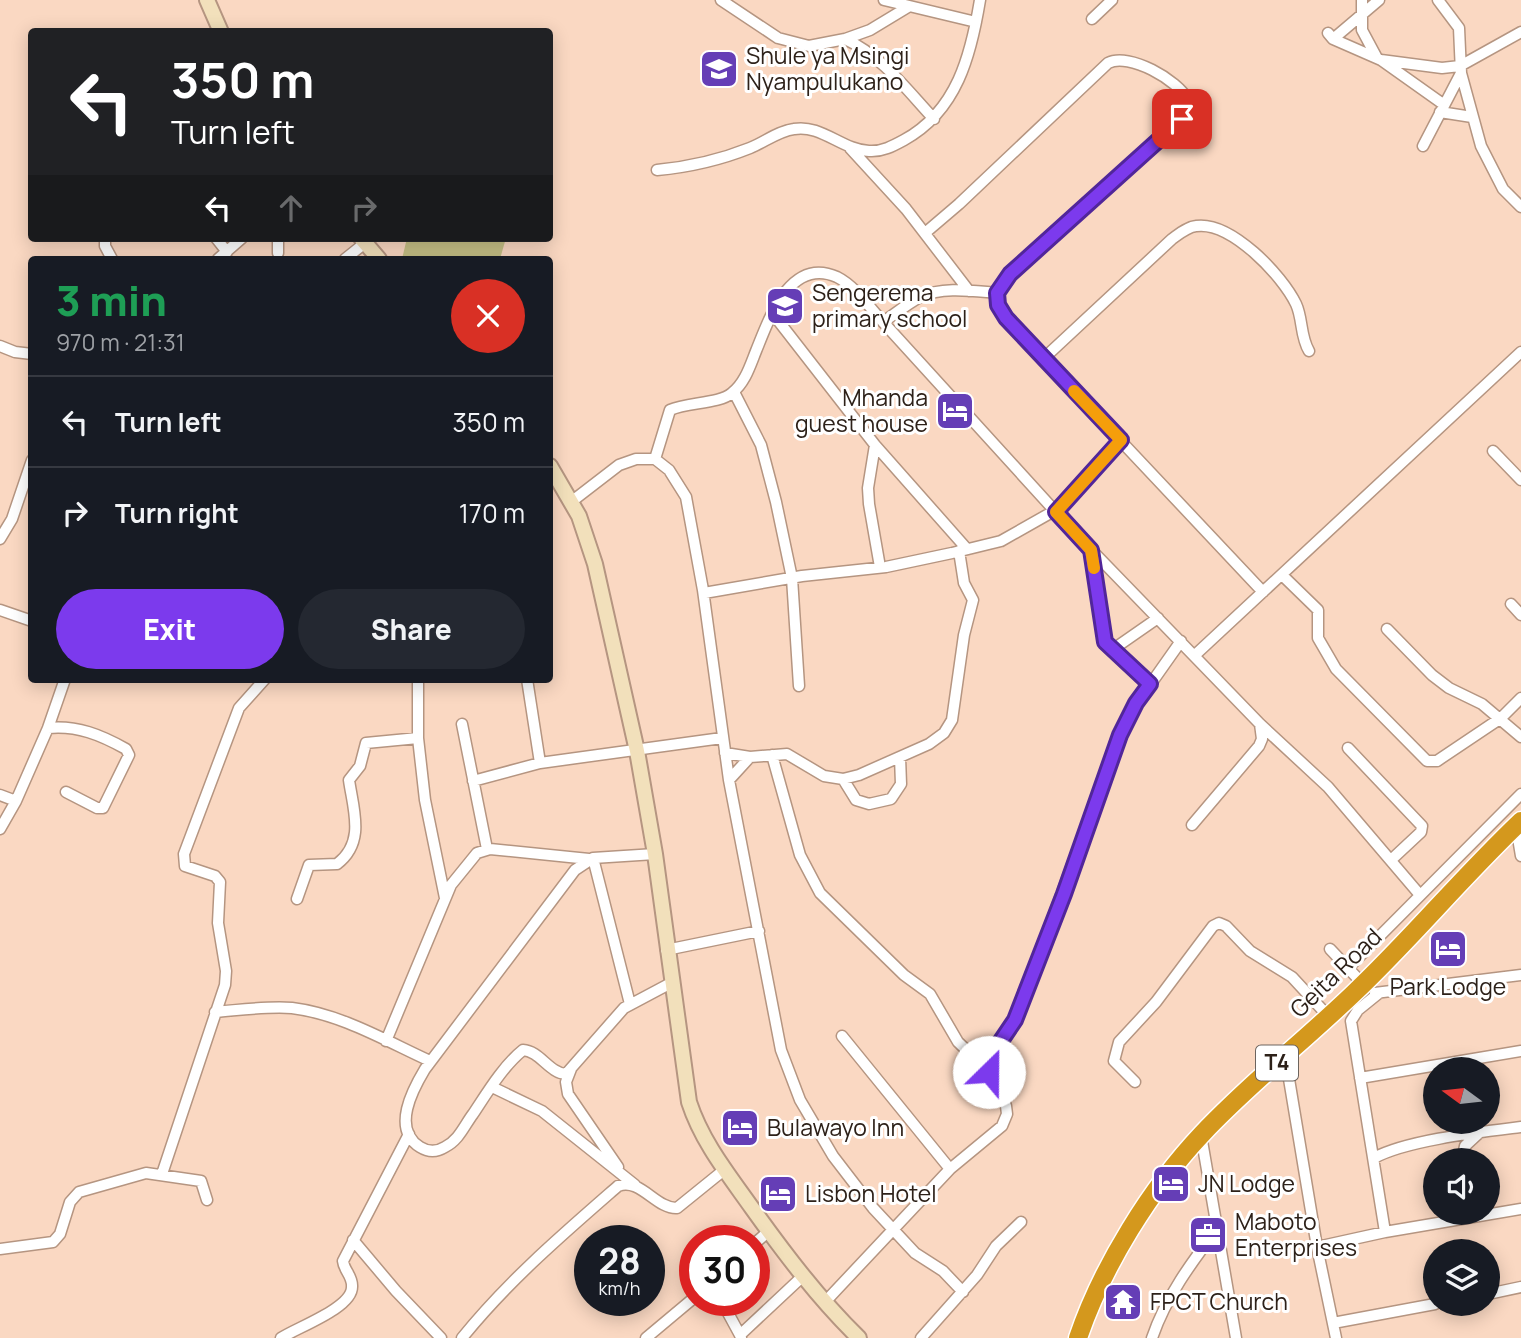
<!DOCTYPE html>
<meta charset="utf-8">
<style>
body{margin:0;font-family:Manrope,sans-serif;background:#242831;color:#f1f3f6;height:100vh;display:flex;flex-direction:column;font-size:26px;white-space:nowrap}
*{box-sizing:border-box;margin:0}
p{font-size:23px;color:#9ea1a6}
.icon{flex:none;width:38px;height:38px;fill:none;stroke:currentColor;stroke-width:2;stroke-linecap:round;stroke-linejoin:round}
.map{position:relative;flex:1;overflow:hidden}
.panel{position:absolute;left:28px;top:256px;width:525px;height:427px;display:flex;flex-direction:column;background:#171b24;border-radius:7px;box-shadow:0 4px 18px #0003}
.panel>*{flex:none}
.guide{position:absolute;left:28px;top:28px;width:525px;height:214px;border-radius:7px;box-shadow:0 4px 18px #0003;background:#202124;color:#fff;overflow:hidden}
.needle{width:46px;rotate:285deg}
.tools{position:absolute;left:1423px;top:1057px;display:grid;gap:14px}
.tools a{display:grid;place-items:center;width:77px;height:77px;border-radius:50%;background:#171b24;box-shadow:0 4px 18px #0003;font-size:35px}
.speed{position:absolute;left:574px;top:1225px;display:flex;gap:14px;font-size:35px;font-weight:700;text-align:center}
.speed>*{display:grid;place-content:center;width:91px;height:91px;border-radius:50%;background:#171b24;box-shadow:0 4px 18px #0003;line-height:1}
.speed small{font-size:18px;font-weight:400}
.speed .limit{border:10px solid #d22;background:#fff;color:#111}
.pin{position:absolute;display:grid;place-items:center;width:60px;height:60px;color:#fff;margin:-30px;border-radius:14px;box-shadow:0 4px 10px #0006}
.me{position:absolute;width:77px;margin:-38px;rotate:23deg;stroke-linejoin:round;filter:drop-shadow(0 0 5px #0008)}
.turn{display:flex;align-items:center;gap:24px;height:147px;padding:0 28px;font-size:32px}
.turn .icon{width:91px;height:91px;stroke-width:2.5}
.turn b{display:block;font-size:49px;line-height:60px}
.lanes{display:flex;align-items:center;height:66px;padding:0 28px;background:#0003;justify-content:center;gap:35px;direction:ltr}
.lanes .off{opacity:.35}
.round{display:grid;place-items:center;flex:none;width:74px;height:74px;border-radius:37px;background:#242831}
.headline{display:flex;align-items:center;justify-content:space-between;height:119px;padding:0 28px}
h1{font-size:42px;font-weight:800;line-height:52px;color:#1e9e55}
.action{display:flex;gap:14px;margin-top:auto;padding:14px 28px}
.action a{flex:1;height:80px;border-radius:42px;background:#7c3aed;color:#fff;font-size:28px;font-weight:800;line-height:80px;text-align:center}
.action a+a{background:#242831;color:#f1f3f6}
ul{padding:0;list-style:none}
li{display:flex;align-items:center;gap:21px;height:91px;padding:0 28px;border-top:2px solid #363941}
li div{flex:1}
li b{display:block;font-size:26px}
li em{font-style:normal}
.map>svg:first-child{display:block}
.green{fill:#c5bf85}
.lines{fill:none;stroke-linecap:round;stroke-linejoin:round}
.street-casing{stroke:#b59581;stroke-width:13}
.secondary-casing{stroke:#b59581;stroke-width:18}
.highway-casing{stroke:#fff;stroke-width:21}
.street{stroke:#fff;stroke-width:10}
.secondary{stroke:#f2e0bb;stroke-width:14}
.highway{stroke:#d4981d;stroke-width:18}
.route-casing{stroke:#51269a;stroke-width:18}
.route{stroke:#7c3aed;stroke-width:12}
.slow{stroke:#f59e0b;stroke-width:12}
.labels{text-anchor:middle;stroke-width:6;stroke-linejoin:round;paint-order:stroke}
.shield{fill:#fff;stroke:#6c645e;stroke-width:2}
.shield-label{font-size:21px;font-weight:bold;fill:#2d2119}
.poi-label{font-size:23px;fill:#2d2119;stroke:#fff;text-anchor:start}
.street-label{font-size:23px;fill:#2d2119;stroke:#fff}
</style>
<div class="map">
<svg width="1521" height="1338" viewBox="0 0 1521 1338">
<rect width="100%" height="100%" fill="#fad8c2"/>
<path class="green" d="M407,238H506L500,259H402Z"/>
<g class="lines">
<defs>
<path id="street" d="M721,0L778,38L809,46L845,39L870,30L908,7
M884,0L976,22
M1362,0V30L1377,58
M1438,0L1459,28L1461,73L1481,146L1503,189L1521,207
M1092,19L1112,0
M1328,33L1333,39L1381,60L1443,104
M845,39C882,56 906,89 934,119
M1333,39L1379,0
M1381,60L1442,68L1460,66L1521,32
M1440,112L1472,117
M1423,146L1461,73
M850,148L906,209L969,291
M657,170C689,167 720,160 750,148C765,142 778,131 794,129C821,124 842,150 869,151C882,152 893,146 904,140C957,111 971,55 980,0
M925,233L959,204L1108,63C1129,52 1178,80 1188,100L1182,119L1010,274L997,293L998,305L1006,319L1263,592
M105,238V246L112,259
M216,238L227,252
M278,238V253
M218,259L242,238
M345,259L365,243
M773,314L875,445L967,549
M883,322C895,314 907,304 920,297C943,286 973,291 997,293
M0,346L15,352L32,354
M1043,359L1172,239C1179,234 1187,227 1196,226C1231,221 1282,275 1296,304C1303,319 1300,336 1309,351
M734,392L761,445L776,502L792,578L799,686
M875,445L868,488L869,504L880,567
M1493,451L1521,480
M655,459L670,410C687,402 719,404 732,393C745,383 750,366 756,351C769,319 790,256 837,277C855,286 870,308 883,322L1074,532L1260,724L1328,787L1420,895
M571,502L619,465L636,459H655L669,470L686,497L703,590L729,780L781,1050L800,1100L833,1156L873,1208L915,1253L943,1271L963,1292
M1056,512L1121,440
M0,539L12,519L32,460
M1091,551L1105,642L1150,684
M1282,575L1318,610V638L1336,669L1427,761H1437L1501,718L1521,698
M704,593L802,576L886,567L952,553L1001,541L1054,511
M1511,604L1521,615
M0,610L32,621
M1387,629L1432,675L1449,688L1482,704L1521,737
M1112,650L1158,618
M1195,655L1521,352
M418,679V738L425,800L445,898
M527,679L540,763
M462,724L487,849
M48,728C77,725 101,735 126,749L129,755L103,808H97L66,792
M1348,748L1422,826L1421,832L1391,860
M725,753L750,757L787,754L824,776L843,779L859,775L929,744L944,733L952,720L964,635L973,600L964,583L959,551
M772,755L800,855L820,893L904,975L930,994L958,1042L989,1072
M843,779L856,800L869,804L891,799L901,784L900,757
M729,780L750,757
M473,781L540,763L722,738
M0,795L16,801
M1192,825L1259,746L1262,739L1260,724
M1516,826L1521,856
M0,829L16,801L48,728L65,679
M655,854L593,858L575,870L425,1069C413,1089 391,1129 420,1147C428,1152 437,1152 445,1147C459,1140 464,1126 473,1114C487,1093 503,1066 523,1050C540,1051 549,1073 566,1074L624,1008L671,983
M593,858L630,1004
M297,899L309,865L337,864C366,842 353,809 349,780L360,766L366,743L418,738
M1330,949L1363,984
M666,950L759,931
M1348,968L1521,794
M1375,993L1521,975
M1379,993L1358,1010L1351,1021L1385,1232
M215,1012C240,1010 267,1006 292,1008C341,1014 386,1041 430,1061
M842,1036L950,1169
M386,1041L451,885L477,853L490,849L589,859
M1285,1055L1317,1247L1336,1338
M571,1069L566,1082L568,1094L618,1167
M1360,1078L1521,1051
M1135,1082L1114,1061L1119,1042L1156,1002L1213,926L1219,923L1226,926L1250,951L1292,977L1328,1016
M492,1087L542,1111L635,1185
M1201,1135L1236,1338
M1374,1158C1407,1140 1481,1132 1521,1127
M1462,1160L1465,1146L1479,1133
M162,1174L225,985L226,971L218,923L220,882L215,876L185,866L184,854L239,708L265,679
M353,1240L396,1291L441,1338
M754,1244L769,1231
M1317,1247L1385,1232L1521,1209
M0,1249L53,1242L60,1234L70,1202L79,1192L146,1173L201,1181L207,1200
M1488,1294L1521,1287
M721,1300L740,1335
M825,1302L950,1169L1002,1126L1007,1114L1006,1106L988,1066L992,1054L1015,1020L1126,719L1181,641
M1333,1323L1435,1304
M281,1338C298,1327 352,1308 352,1287C353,1276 344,1271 343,1261L409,1134
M462,1338C508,1281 563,1234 618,1186C640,1177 656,1209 677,1208L724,1170
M646,1338L695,1297
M741,1338L740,1335L803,1276
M921,1338L977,1275L996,1246L1021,1222
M1152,1338C1166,1297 1191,1263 1217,1229"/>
<path id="secondary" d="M207,0L221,32
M361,238L379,259
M550,466L579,516L595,564L637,751L655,854L689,1102C702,1142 728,1174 752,1208C785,1254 819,1299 859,1338"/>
<path id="highway" d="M1078,1338C1102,1267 1151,1188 1202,1134C1249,1084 1304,1041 1354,993C1412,938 1463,876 1521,821"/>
</defs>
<use href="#street" class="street-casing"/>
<use href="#secondary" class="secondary-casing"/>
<use href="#highway" class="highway-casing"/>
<use href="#street" class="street"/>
<use href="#secondary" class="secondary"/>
<use href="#highway" class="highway"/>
</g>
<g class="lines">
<defs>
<path id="route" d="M989,1072L992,1054L1015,1020L1064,894L1120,735L1136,703L1150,684L1105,642L1091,550L1056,512L1121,440L1006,318L998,305L997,293L1010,274L1182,119"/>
</defs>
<use href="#route" class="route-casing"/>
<use href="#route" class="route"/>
<path class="slow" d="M1074,391L1121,440L1056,512L1091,550L1094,568"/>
</g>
<defs>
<symbol id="school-square" viewBox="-11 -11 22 22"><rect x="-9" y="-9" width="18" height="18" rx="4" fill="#653eb6" stroke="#fff"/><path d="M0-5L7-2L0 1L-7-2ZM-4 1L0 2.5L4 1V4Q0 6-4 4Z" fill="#fff"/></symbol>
<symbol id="hotel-square" viewBox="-11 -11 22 22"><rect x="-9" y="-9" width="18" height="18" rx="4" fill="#653eb6" stroke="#fff"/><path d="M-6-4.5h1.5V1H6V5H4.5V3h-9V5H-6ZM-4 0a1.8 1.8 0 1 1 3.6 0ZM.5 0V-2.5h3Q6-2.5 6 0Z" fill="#fff"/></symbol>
<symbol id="office-square" viewBox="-11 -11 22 22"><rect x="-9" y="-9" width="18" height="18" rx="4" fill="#653eb6" stroke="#fff"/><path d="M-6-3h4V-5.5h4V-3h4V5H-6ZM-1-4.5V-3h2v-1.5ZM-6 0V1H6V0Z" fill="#fff"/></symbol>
<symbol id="temple-square" viewBox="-11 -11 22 22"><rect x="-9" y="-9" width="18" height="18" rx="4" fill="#653eb6" stroke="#fff"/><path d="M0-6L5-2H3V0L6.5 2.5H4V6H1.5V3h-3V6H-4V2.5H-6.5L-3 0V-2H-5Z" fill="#fff"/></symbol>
</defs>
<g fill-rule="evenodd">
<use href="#school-square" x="697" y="47" width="44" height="44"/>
<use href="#school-square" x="763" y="284" width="44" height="44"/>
<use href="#hotel-square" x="933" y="389" width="44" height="44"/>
<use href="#hotel-square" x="1426" y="927" width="44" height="44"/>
<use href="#hotel-square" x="718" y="1106" width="44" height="44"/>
<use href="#hotel-square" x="1149" y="1162" width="44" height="44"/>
<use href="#hotel-square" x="756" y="1172" width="44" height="44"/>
<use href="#office-square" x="1186" y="1213" width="44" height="44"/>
<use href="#temple-square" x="1101" y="1280" width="44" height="44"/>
</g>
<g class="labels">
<rect class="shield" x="1256" y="1045.5" width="42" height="35" rx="5"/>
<g class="shield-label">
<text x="1277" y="1070">T4</text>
</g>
<g class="poi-label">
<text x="746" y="64">Shule ya Msingi<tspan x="746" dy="26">Nyampulukano</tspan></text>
<text x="812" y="301">Sengerema<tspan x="812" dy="26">primary school</tspan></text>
<text x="928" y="406" text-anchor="end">Mhanda<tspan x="928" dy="26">guest house</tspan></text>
<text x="1448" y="995" text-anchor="middle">Park Lodge</text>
<text x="767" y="1136">Bulawayo Inn</text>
<text x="1198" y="1192">JN Lodge</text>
<text x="805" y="1202">Lisbon Hotel</text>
<text x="1235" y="1230">Maboto<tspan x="1235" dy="26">Enterprises</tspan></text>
<text x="1150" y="1310">FPCT Church</text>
</g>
<g class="street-label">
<text transform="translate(1336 973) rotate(-44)" y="8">Geita Road</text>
</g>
</g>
</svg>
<div class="tools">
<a><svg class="needle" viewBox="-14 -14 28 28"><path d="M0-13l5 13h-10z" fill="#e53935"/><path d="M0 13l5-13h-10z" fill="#9ea1a6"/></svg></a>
<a><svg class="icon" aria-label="sound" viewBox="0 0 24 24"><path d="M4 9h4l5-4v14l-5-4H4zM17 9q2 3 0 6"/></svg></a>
<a><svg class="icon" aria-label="layers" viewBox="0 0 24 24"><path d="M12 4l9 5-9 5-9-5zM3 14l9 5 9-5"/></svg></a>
</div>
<div class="speed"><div>28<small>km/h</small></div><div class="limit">30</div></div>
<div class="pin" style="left:1182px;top:119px;background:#d93025"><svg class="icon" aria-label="arrive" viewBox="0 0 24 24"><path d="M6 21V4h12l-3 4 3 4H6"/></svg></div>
<svg class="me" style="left:989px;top:1072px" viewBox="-20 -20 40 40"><circle r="19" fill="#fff"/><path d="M0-13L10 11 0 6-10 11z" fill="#7c3aed"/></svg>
<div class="guide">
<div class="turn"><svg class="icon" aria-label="left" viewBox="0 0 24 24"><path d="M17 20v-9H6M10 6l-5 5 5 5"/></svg><div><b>350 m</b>Turn left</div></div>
<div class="lanes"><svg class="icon" aria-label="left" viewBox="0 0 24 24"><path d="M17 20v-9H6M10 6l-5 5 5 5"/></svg><svg class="icon off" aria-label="ahead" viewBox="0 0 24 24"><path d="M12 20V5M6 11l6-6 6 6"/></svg><svg class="icon off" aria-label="right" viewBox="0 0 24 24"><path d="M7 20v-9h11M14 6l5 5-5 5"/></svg></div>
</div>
<section class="panel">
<div class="headline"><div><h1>3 min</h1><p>970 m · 21:31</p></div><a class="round" style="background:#d93025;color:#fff"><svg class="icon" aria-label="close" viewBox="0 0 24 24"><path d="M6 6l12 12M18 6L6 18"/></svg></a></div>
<ul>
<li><svg class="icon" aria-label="left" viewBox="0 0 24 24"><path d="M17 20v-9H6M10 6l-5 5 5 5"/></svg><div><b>Turn left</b></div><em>350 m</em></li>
<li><svg class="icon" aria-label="right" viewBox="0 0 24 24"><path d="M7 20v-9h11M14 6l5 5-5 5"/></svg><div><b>Turn right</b></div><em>170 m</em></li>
</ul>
<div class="action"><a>Exit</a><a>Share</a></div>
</section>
</div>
